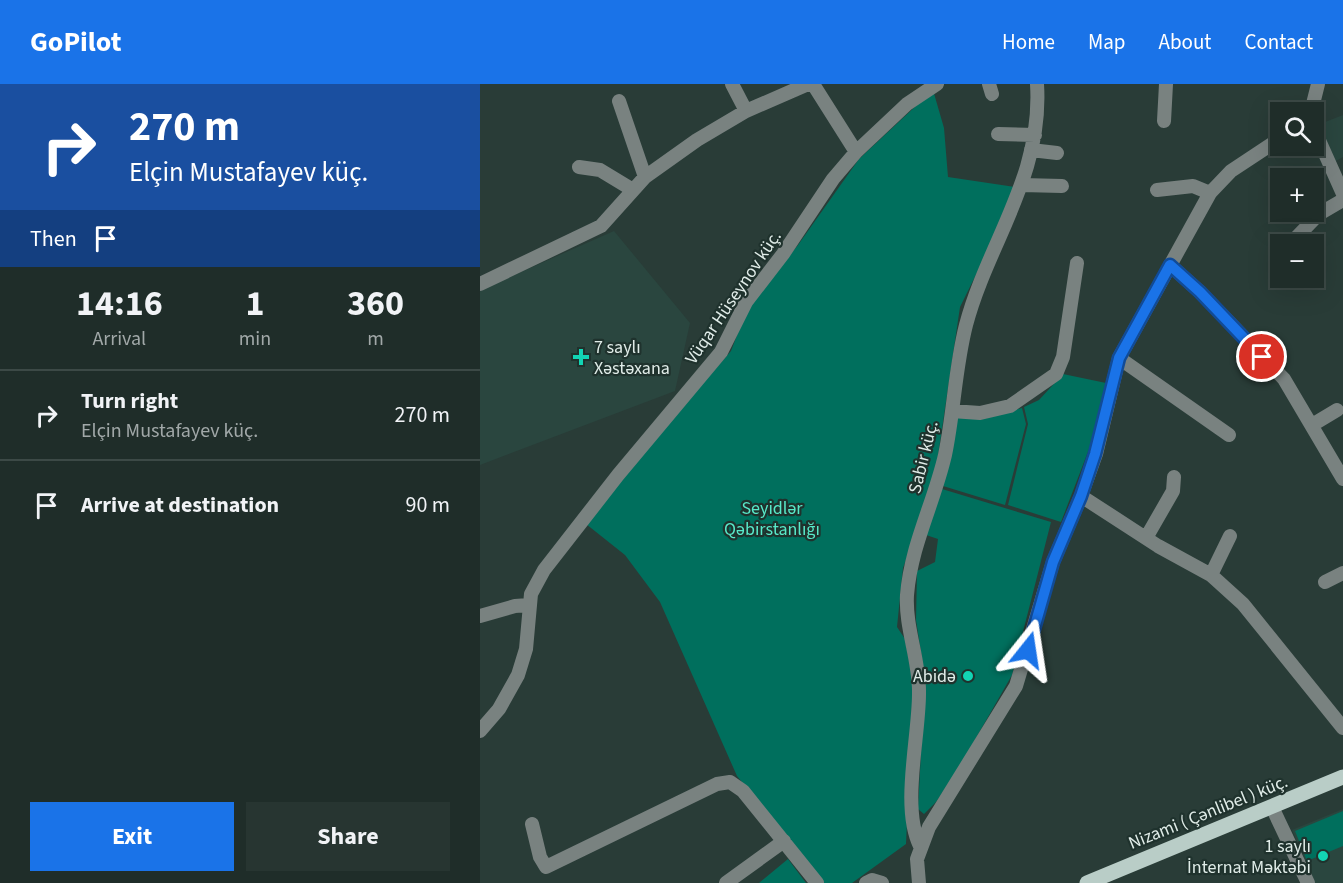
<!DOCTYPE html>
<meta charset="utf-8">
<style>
body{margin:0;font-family:"Source Sans 3",sans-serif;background:#273531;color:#f1f3f6;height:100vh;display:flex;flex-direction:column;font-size:22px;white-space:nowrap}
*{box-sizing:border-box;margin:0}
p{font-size:20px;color:#a1a8a8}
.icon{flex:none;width:33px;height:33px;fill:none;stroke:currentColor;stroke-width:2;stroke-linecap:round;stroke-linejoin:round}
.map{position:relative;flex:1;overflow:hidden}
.side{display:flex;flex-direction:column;background:#1f2d29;width:480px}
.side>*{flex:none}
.hud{background:#1a4fa0;color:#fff;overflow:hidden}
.controls{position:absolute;left:790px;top:18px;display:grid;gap:12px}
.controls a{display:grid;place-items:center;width:54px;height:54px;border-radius:0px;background:#1f2d29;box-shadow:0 6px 24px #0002,0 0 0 2px #3c4946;font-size:30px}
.pin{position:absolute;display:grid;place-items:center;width:51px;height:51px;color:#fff;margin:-26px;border:3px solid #fff;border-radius:50%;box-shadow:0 2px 6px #0007}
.me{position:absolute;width:66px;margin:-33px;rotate:15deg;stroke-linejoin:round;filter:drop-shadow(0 0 4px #0008)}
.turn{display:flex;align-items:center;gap:21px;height:126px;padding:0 30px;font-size:27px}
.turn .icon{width:78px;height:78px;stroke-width:2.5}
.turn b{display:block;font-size:42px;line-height:51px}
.then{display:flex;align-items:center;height:57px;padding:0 30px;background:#0003;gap:12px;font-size:22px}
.eta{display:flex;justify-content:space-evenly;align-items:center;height:102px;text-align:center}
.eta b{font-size:36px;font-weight:700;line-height:42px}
.action{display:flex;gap:12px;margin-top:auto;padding:12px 30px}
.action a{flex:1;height:69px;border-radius:0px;background:#1a73e8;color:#fff;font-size:24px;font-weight:700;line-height:69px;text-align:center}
.action a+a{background:#273531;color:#f1f3f6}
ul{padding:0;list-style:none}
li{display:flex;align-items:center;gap:18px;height:90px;padding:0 30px;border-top:2px solid #3c4946}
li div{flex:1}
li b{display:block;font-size:22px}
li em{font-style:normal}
header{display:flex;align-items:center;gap:36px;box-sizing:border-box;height:84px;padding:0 30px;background:#1a73e8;color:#fff}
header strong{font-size:28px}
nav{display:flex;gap:33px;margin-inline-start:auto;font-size:21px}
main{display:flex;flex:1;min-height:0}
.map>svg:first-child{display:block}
.built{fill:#2a463f}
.green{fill:#006f5d}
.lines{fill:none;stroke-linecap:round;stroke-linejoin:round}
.minor{stroke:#798280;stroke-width:14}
.major{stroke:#b9cdc7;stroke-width:15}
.route-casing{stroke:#114b97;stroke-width:15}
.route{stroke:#1a73e8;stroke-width:10}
.poi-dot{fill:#12d5b4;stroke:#1f322d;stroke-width:2}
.labels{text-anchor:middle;stroke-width:4.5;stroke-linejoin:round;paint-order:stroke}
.street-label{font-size:18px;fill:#e0ece8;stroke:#1f322d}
.poi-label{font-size:18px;fill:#e0ece8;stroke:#1f322d;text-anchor:end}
.park-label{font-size:18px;fill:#58e9c9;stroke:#1f322d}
</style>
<header>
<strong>GoPilot</strong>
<nav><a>Home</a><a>Map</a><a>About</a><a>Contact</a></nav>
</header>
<main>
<section class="side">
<div class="hud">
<div class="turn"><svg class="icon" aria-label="right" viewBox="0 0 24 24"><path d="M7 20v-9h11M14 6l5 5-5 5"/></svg><div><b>270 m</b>Elçin Mustafayev küç.</div></div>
<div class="then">Then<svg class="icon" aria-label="arrive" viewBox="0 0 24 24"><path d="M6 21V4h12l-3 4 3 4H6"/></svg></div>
</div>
<div class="eta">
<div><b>14:16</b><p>Arrival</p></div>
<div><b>1</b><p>min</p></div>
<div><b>360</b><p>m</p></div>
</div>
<ul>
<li><svg class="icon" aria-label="right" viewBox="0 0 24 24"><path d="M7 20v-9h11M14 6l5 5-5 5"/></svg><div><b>Turn right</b><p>Elçin Mustafayev küç.</p></div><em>270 m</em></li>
<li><svg class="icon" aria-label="arrive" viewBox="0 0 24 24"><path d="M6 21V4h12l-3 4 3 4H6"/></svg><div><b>Arrive at destination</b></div><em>90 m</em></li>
</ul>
<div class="action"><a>Exit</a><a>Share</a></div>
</section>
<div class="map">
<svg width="863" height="799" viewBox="0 0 863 799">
<rect width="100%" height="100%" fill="#293c37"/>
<path class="built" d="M863,31V73L854,78L840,40Z
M134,147L210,239L195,307L0,381V206Z
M863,725V799H835L812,746Z"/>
<path class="green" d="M453,6L464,44L468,93L535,103L527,128L480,223L454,399L423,484L417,543L425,555L433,598L426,760L372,799H344L257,692L180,518L145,471L106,440L181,347L251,267L268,222L318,161L379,75Z
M583,290L626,299L611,360L581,438L528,421L548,340L544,323L559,316Z
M542,324L546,340L525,421L463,402L476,334L507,333Z
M462,405L571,438L532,591L480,682L456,718L444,730L438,725L445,594L436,536L437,487L455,478L458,455L446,451Z
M863,727V762L827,777L815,747Z
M308,775L326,799H279Z"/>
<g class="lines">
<path class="minor" d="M252,0L266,27
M333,0L376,68
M509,0L512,10
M139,17L165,93
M831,28L838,0
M684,37L686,0
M834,45L863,110
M518,50L555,51
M551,66L577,69
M99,83L120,86L153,106
M542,101L582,102
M677,106L713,102L730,109
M810,160L839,130L863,116
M690,181L720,208L804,295L863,395
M0,200L121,142L165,93L217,56L266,27L328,0
M639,274L749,351
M472,327L500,329L530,322L576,290L583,273L597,179
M832,341L857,326
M601,412L678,462L731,491L763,520L863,644
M666,454L693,407L694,393
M731,491L750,452
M845,498L863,489
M0,532L35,522L49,521
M0,647L19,625L38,591L46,565L51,510L64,486L138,391L241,268L266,218L303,170L353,95L376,68L427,20L457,0
M792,723L828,799
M52,740L60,773L66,783L237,700L250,698L263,707L337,799
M440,762C421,724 439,653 439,610C440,577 425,544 427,511C431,461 454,419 465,371C474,328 475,284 486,241C508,158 563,93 557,0
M246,799L304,757
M386,799L392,796L402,799
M439,799L437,775L449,743L536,602L573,478L601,412L616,370L639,274L730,109L751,87L801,54"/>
<path class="major" d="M607,799L863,693"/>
</g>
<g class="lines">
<defs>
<path id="route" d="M548,566L573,478L601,412L615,370L639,274L690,181L720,208L782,273"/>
</defs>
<use href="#route" class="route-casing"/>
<use href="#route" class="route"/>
</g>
<g class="poi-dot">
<path d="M98 264h6v6h6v6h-6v6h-6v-6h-6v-6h6z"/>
<circle cx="488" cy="592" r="6"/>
<circle cx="843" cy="772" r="6"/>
</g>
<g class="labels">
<g class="street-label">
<text transform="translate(253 213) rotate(-56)" y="6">Vüqar Hüseynov küç.</text>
<text transform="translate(443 373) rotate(-76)" y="6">Sabir küç.</text>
<text transform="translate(728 728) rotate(-22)" y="6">Nizami ( Çənlibel ) küç.</text>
</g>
<g class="poi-label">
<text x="114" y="269" text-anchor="start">7 saylı<tspan x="114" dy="21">Xəstəxana</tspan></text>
<text x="476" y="598">Abidə</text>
<text x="831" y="768">1 saylı<tspan x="831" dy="21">İnternat Məktəbi</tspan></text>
</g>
<g class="park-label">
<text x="292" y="430">Seyidlər<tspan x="292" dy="21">Qəbirstanlığı</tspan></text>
</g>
</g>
</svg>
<div class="controls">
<a><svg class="icon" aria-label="search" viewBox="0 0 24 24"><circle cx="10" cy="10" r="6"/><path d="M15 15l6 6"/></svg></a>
<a>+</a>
<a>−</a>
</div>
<div class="pin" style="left:782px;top:273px;background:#d93025"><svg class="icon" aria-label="arrive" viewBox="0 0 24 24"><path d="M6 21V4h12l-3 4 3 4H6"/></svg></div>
<svg class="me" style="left:548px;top:566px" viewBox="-20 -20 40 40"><path d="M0-17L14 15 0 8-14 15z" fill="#1a73e8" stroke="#fff" stroke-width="4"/></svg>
</div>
</main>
